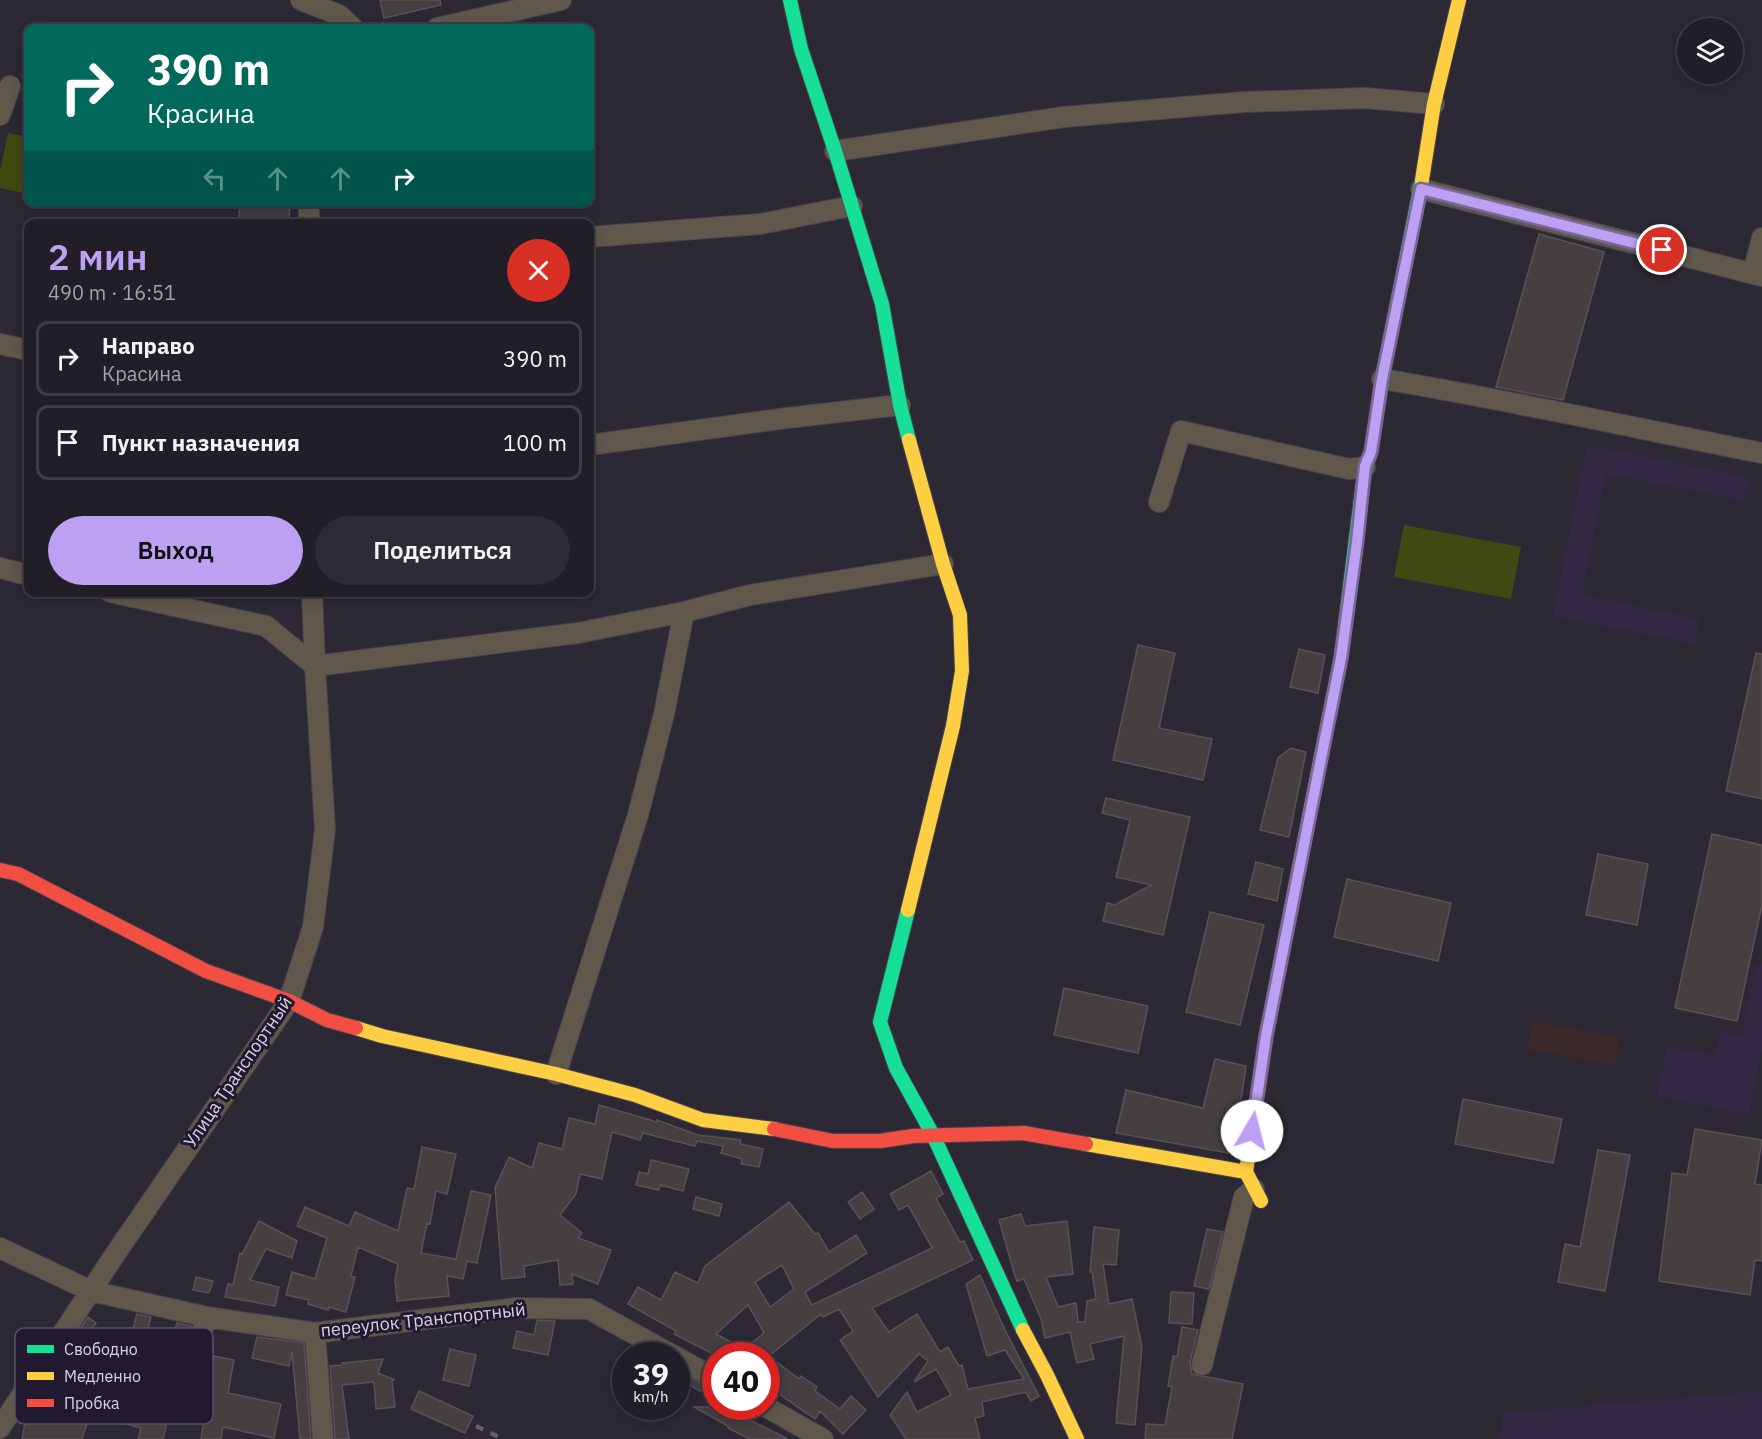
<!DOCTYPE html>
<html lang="ru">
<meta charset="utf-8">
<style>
body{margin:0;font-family:"IBM Plex Sans",sans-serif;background:#2d2b33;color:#f1f3f6;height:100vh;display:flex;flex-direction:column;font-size:22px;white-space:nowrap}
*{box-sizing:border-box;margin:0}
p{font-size:20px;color:#a2a2a7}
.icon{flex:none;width:33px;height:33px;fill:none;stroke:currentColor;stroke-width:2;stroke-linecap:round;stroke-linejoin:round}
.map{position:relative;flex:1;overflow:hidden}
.side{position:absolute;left:24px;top:219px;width:570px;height:378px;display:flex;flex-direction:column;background:#211e27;border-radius:12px;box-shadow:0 3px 15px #0003,0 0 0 2px #3e3c44}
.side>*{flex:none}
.top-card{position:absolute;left:24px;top:24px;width:570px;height:183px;border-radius:12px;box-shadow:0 3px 15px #0003,0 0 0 2px #3e3c44;background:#00695c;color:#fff;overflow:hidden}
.fabs{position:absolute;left:1677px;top:18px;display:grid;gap:12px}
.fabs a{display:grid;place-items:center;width:66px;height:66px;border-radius:50%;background:#211e27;box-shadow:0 3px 15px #0003,0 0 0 2px #3e3c44;font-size:30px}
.speed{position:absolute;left:612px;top:1342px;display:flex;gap:12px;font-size:30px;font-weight:700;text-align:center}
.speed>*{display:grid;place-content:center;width:78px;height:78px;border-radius:50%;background:#211e27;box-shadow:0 3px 15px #0003,0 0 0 2px #3e3c44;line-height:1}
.speed small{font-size:15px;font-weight:400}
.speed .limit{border:9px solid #d22;background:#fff;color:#111}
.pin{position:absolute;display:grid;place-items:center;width:51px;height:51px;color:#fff;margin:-26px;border:3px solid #fff;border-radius:50%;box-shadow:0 2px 6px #0007}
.me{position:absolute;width:66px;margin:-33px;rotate:8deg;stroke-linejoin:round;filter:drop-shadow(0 0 4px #0008)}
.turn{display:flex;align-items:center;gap:21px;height:126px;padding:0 24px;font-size:27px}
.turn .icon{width:78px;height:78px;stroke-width:2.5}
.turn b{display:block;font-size:42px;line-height:51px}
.lanes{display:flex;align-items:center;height:57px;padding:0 24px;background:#0003;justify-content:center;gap:30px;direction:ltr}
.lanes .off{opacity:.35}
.round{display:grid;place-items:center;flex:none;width:63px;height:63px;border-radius:32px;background:#2d2b33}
.headline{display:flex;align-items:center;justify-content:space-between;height:102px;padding:0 24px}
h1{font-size:36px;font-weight:600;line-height:45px;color:#bca0f2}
.primary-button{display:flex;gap:12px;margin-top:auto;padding:12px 24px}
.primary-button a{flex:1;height:69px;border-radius:36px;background:#bca0f2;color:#111;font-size:24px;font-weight:600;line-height:69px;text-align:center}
.primary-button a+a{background:#2d2b33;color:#f1f3f6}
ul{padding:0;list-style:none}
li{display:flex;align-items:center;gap:18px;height:75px;margin:0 12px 9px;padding:0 12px;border:3px solid #3e3c44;border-radius:12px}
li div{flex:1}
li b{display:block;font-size:22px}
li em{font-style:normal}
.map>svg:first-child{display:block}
.built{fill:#312943}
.industrial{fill:#3b2929}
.green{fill:#424811}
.building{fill:#453f42;stroke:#595155;stroke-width:1.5;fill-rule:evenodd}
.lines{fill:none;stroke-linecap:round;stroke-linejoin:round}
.street-casing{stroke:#48444f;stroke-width:22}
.fast-casing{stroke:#48444f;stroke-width:16}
.slow-casing{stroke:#48444f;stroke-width:16}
.jam-casing{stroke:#48444f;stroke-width:16}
.street{stroke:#61584c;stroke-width:20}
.fast{stroke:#16e098;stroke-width:14}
.slow{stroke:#ffcf43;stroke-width:14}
.jam{stroke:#f24e42;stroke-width:14}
.rail{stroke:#655f5d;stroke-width:4.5;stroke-dasharray:8 8;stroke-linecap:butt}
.route-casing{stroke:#7a689d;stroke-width:15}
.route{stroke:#bca0f2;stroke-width:10}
.labels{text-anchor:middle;stroke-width:6;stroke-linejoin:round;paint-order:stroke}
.street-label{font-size:18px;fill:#d7d3e2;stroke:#20192f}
.key{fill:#20192f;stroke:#575165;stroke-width:1.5}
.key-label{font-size:16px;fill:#d7d3e2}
</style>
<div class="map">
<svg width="1762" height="1439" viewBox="0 0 1762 1439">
<rect width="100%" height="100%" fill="#2c2834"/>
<path class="built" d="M1587,445L1748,477L1744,501L1606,474L1582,595L1700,619L1695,644L1553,616Z
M1756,963L1762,964V1051L1749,1115L1657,1096L1667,1046L1715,1055L1720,1031L1742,1035Z
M1762,1391V1439H1501L1502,1413Z"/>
<path class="industrial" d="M1533,1021L1620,1037L1615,1065L1527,1049Z"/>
<path class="green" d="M8,133L28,137V194L0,188V171Z
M1404,525L1521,547L1511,599L1394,577Z"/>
<path class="building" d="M380,0H440L441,5L384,18Z
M240,202H290L289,220H283V224H238Z
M1539,234L1604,252L1563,400L1496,387Z
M1138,645L1175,653L1159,728L1212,739L1203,780L1113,760Z
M1299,649L1325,655L1318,693L1290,687Z
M1756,653L1762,654V799L1726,791Z
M1291,748L1306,752L1289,837L1260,830L1278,758Z
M1106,798L1190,817L1163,935L1103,921L1107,903L1115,905L1151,885L1116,877L1130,820L1102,813Z
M1712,834L1762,845V905L1737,1021L1675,1008Z
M1598,854L1648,864L1637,925L1586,915Z
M1256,862L1283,869L1277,901L1248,894Z
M1347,879L1451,903L1438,961L1334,937Z
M1210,912L1264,925L1240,1025L1186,1012Z
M1064,988L1148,1006L1138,1053L1054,1035Z
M1215,1059L1246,1066L1242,1094L1228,1153L1116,1133L1126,1090L1203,1108Z
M1463,1099L1562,1119L1553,1163L1455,1144Z
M599,1105L657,1122V1120L698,1135L741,1140L740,1144L763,1149L759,1167L741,1164L742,1159L721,1153L723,1146L697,1141L695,1146L643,1133L640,1140L612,1132L602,1179L580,1174L576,1194L560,1215L582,1233L578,1238L611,1250L598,1284L572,1274L573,1284L560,1285L558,1260L524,1266L525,1277L502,1279L495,1188L509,1157L532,1168L539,1143L562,1149L569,1118L595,1124Z
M1695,1129L1762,1140L1755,1184L1762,1185V1261L1755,1260L1750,1295L1659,1281L1672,1173L1687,1175Z
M422,1147L456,1154L447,1194L436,1191L430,1224L427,1223L421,1253L456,1259L471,1191L491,1195L477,1263L467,1261L463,1279L447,1276L449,1296L397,1301L395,1280L398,1264L358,1247L351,1276L355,1277L346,1312L329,1307L328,1310L308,1304L309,1300L286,1295L292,1272L315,1279L327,1238L297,1226L305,1207L349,1226L355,1212L398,1231L407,1188L414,1189Z
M1598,1150L1630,1155L1605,1291L1558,1282L1565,1244L1580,1247Z
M651,1160L689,1169L683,1191L660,1185L659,1190L636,1185L639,1172L648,1174Z
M931,1171L943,1194L936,1198L960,1242L964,1241L973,1260L872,1308L889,1332L917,1314L940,1352L948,1347L959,1366L962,1365L968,1389L1024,1379L1005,1350L987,1356L966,1284L980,1275L1005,1330L1039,1396L1031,1401L1026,1392L982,1402L984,1416L975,1418L980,1439H906L890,1415L907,1392L917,1412L951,1395L936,1369L914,1382L928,1361L919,1354L878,1397L840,1340L853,1331L839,1309L823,1317L821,1314L769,1356L799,1379L801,1376L817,1387L815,1391L840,1409L851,1396L866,1410L843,1434L820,1411L815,1419L766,1385V1356H717L674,1334L676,1331L628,1304L638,1287L661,1300L675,1272L698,1283L705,1266L789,1202L815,1234L818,1233L829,1252L856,1235L867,1253L805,1292L812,1305L932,1248L908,1205L899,1210L890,1194ZM782,1265L794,1289L770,1307L755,1282ZM748,1305L764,1333L744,1349L716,1334Z
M862,1192L874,1209L860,1219L848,1202Z
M696,1197L722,1204L719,1216L693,1209Z
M1021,1214L1025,1226L1067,1221L1073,1274L1046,1277L1058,1307L1076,1303L1078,1322H1085L1087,1301L1096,1299L1092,1272H1090L1094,1227L1119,1230L1116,1265L1103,1264L1109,1304L1132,1299L1142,1347L1135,1425L1116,1423L1124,1336L1090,1344L1094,1359L1077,1363L1070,1332L1045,1338L1041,1319L1024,1279L1017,1281L1015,1276L999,1220Z
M259,1221L297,1241L292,1258L266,1249L250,1280L279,1287L275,1306L225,1297L228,1284L233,1285L240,1253L242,1254Z
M1207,1229L1223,1232L1209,1289L1194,1286Z
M196,1277L213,1281L209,1293L193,1290Z
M1171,1292L1194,1293L1192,1324L1169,1323Z
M137,1314L151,1317L146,1336L171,1342L177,1323L191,1326L169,1386L168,1393L173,1399L163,1439H138L141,1428L119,1422L125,1402L114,1399Z
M88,1317L96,1323L77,1350L69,1345Z
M537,1320L555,1321L548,1355L513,1348L517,1331L534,1335Z
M1182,1327L1198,1330L1190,1362L1192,1374L1243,1384L1232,1439H1145L1146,1424L1165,1425L1172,1387L1168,1386L1173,1356L1177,1357Z
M257,1337L304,1343L311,1439H300L292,1352L289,1366L252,1358Z
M450,1349L476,1355L469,1386L443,1380Z
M214,1356L234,1360L228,1393L281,1404L274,1438L223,1427L221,1439H201Z
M383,1359L378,1373L395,1380H392L395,1407L376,1409L374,1382L342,1385L349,1439H335L330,1366L342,1365V1363Z
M676,1371L716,1391V1399L676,1378Z
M419,1391L473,1416L465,1433L411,1409Z
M49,1396L91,1412L82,1439H22L26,1418L40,1421Z
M694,1407H734L732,1411L788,1439H750L728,1428V1426Z"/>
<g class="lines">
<defs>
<path id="street" d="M301,0L339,15L353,28
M437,28L561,0
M0,115L10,86
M835,151L1064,117L1244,102L1365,98L1434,104
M1421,189L1762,276
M309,202V224
M590,237L760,224L852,206
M1753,273L1762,238
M0,344L28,350
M1382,379C1509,400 1635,428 1762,453
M590,445L787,418L900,405
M1159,502L1181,431L1349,469L1365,467
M0,568L28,575
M110,592L266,626L315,666L578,633L684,612L750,595L943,564
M556,1074L638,815L664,714L684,612
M0,1248L91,1291L207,1317L315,1333L516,1308L589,1309L674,1356
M315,1333L323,1439
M676,1357L716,1379
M1202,1365L1244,1197L1254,1189
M180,1390L207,1317
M766,1407L823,1439
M0,1428L116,1253L289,1001L313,927L325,830L315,666L312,592"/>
<path id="fast" d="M790,0L801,49L835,151L882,304L900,405L909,440
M1323,747L1341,658L1365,467L1371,452L1382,379L1422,180
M908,910L880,1022L896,1068L933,1135L1023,1330"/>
<path id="slow" d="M1422,180L1434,104L1459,0
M908,910L953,726L962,671L960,615L943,564L909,440
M356,1028L382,1036L556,1074L635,1095L703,1120L774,1129
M1086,1144L1246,1172
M1261,1201L1246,1172L1266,1036L1323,747
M1023,1330L1047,1375L1077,1439"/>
<path id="jam" d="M0,870L18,874L206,971L289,1001L327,1020L356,1028
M774,1129L833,1141H880L913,1136L1023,1133L1086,1144"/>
</defs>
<use href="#street" class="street-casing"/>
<use href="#fast" class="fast-casing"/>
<use href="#slow" class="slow-casing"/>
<use href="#jam" class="jam-casing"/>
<use href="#street" class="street"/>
<use href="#fast" class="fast"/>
<use href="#slow" class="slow"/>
<use href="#jam" class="jam"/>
<path class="rail" d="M476,1426L503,1439"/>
</g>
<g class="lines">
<defs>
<path id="route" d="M1252,1131L1266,1036L1341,658L1357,542L1365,466L1371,452L1382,379L1421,189L1662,250"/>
</defs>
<use href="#route" class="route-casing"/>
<use href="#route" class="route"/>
</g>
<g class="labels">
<g class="street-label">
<text transform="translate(238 1072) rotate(-56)" y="6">Улица Транспортный</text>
<text transform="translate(423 1320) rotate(-6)" y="6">переулок Транспортный</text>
</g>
</g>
<rect x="15" y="1328" width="198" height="96" rx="9" class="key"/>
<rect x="27" y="1345" width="27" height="8" fill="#16e098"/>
<rect x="27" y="1372" width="27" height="8" fill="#ffcf43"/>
<rect x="27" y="1399" width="27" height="8" fill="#f24e42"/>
<g class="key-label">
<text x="64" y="1355">Свободно</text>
<text x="64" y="1382">Медленно</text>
<text x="64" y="1409">Пробка</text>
</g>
</svg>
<div class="fabs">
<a><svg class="icon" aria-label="layers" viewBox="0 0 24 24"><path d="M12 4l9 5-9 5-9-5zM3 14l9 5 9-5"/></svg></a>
</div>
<div class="speed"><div>39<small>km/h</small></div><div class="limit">40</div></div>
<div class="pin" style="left:1662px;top:250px;background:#d93025"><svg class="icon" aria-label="arrive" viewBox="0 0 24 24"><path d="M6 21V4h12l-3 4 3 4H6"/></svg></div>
<svg class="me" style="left:1252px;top:1131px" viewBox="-20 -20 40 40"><circle r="19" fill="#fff"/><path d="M0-13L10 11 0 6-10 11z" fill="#bca0f2"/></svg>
<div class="top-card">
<div class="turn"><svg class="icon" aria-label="right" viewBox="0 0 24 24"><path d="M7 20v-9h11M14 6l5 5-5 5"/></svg><div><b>390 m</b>Красина</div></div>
<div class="lanes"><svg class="icon off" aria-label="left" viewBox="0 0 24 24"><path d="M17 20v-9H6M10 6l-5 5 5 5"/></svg><svg class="icon off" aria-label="ahead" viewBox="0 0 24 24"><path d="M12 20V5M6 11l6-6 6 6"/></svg><svg class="icon off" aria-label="ahead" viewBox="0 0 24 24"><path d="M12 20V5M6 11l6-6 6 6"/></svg><svg class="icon" aria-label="right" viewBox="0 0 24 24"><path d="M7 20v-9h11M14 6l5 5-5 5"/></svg></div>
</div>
<section class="side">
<div class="headline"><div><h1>2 мин</h1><p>490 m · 16:51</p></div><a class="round" style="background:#d93025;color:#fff"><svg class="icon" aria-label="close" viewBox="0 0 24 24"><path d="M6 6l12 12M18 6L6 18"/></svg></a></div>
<ul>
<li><svg class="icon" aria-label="right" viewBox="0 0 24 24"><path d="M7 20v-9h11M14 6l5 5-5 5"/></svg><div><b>Направо</b><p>Красина</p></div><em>390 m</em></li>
<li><svg class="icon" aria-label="arrive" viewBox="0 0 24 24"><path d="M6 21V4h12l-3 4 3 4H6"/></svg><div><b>Пункт назначения</b></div><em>100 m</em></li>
</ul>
<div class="primary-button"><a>Выход</a><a>Поделиться</a></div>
</section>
</div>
